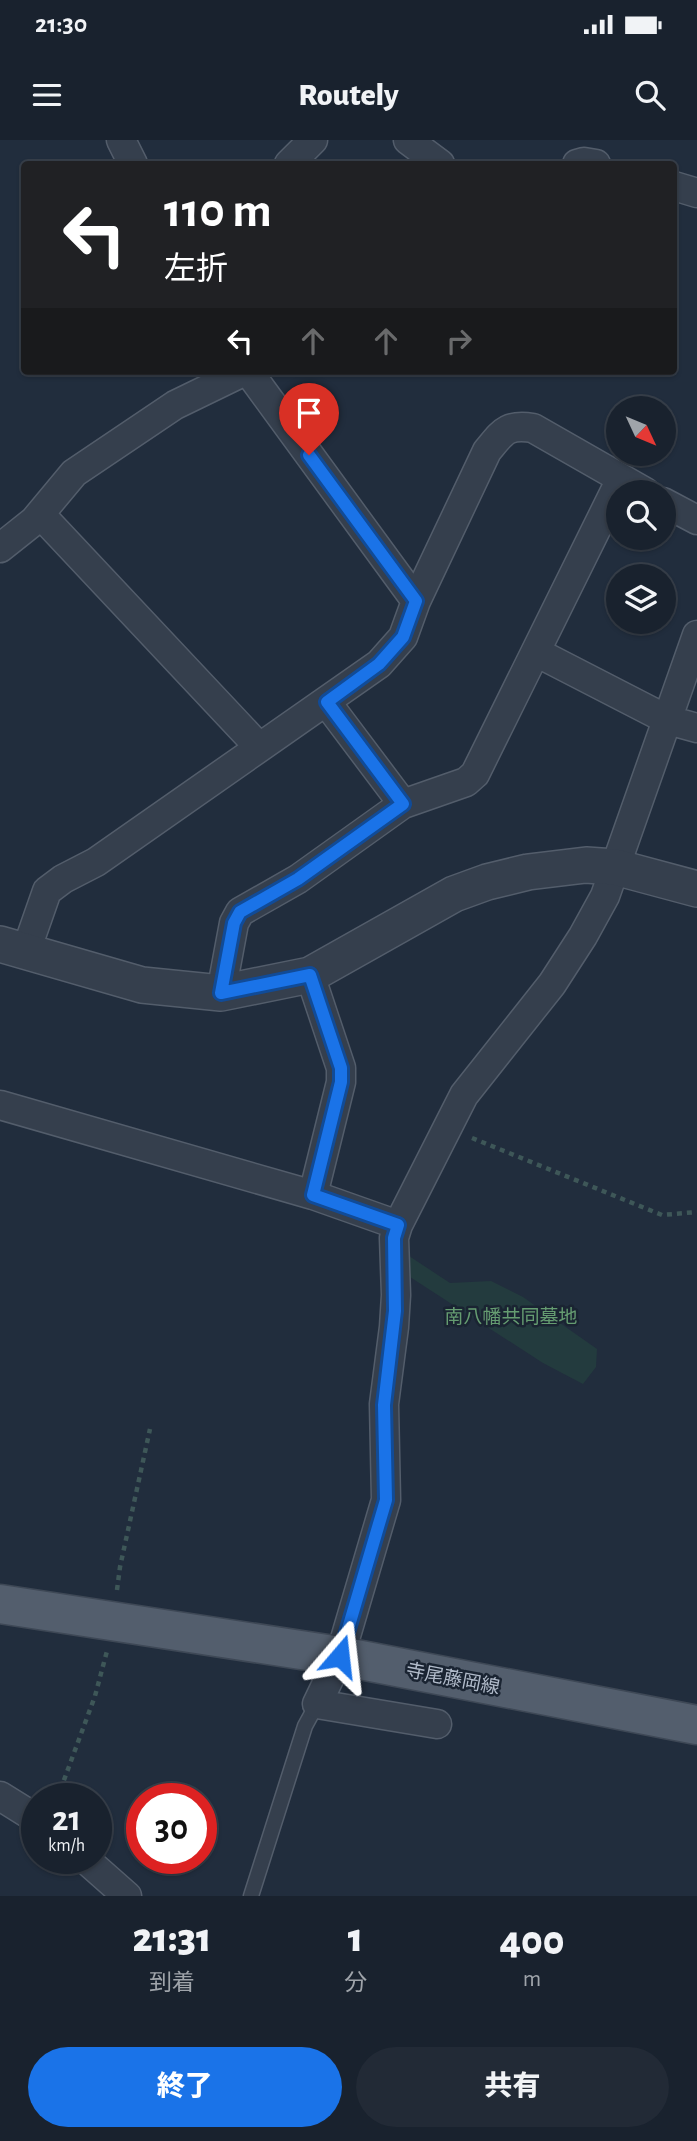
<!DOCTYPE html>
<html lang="ja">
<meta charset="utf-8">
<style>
body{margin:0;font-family:"Alegreya Sans","Noto Sans JP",sans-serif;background:#222a36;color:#f1f3f6;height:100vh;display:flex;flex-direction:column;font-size:26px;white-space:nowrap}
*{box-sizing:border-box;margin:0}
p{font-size:23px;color:#9fa4aa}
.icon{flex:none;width:38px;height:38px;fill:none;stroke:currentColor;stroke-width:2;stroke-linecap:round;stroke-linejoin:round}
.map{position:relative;height:1756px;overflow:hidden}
.drawer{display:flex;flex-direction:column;background:#19222e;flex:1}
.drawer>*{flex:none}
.guide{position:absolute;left:21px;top:21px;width:656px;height:214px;border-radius:7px;box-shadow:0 2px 5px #0004,0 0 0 2px #373f4a;background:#202124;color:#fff;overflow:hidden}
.needle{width:46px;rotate:134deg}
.controls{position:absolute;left:606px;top:256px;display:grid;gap:14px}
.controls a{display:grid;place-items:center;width:70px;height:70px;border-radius:50%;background:#19222e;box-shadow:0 2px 5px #0004,0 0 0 2px #373f4a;font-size:35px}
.speed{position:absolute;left:21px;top:1643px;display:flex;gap:14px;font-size:35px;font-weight:700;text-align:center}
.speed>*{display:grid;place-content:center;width:91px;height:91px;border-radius:50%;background:#19222e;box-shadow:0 2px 5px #0004,0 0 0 2px #373f4a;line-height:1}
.speed small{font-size:18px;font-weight:400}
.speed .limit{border:10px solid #d22;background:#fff;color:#111}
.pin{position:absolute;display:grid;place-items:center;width:60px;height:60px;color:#fff;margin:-72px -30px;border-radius:50% 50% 50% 0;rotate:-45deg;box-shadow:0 0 7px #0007}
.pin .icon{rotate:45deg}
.me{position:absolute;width:77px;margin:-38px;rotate:17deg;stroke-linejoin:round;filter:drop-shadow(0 0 5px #0008)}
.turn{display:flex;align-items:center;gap:24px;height:147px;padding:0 28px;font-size:32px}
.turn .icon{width:91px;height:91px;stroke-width:2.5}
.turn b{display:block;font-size:49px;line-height:60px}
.lanes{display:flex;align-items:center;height:66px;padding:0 28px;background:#0003;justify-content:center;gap:35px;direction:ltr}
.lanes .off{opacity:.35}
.eta{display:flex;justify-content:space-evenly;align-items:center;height:119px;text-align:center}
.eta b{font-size:42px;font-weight:800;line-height:49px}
.action{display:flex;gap:14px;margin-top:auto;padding:14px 28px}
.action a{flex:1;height:80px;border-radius:42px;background:#1a73e8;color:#fff;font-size:28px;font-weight:800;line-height:80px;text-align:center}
.action a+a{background:#222a36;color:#f1f3f6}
.status{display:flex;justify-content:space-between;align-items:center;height:49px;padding:0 35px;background:#19222e;direction:ltr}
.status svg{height:19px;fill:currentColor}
header{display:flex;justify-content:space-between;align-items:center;height:91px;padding:0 28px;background:#19222e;font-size:32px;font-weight:800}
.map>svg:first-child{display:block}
.green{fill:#233b3e}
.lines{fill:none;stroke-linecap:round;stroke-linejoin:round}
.service-casing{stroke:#535d6b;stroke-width:17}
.minor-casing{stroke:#535d6b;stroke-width:31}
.tertiary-casing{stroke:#535d6b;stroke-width:38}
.primary-casing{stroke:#3e4856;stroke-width:41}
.path{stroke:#3e5758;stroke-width:4.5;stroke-dasharray:5 5;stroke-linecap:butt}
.service{stroke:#353f4d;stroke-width:14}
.minor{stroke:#353f4d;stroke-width:28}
.tertiary{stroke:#353f4d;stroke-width:35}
.primary{stroke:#535e6d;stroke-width:38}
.route-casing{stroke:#114b97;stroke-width:18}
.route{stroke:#1a73e8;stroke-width:12}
.labels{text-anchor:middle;stroke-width:5;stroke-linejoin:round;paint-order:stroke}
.park-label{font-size:19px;fill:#659c71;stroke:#1a2432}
.street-label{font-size:19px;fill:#b0bac9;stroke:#1a2432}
</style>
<div class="status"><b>21:30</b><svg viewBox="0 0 49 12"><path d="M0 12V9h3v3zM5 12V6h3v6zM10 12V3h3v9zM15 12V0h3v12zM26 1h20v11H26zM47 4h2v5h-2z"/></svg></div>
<header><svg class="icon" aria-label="menu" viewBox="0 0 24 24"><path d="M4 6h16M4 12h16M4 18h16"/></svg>Routely<svg class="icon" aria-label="search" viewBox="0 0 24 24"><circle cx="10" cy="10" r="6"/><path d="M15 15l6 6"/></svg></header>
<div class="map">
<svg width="697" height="1756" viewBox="0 0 697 1756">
<rect width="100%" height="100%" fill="#212d3d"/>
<path class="green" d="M409,1116L450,1143L491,1141L523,1157L597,1209L596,1227L583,1244L543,1223L410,1137Z"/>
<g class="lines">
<defs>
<path id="service" d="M251,1756L305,1586L317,1564"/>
<path id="minor" d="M121,0L133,24
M408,0L440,24
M289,24L313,0
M577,24L584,22L596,24
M674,46L697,53
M248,231L416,461
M663,362L697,380
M40,374L259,607
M0,408L34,381L74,333L175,265L245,231
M536,512L668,580L697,588
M327,563L403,664
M26,811L47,751L63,739L96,722L379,524L403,497L416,461L487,311C503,292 506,284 533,288L645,352
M310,835L341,928V942L313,1055
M221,853L234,783L240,772L298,739L403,664L466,642L475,634L621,339
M0,965L313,1055L398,1085
M437,1584L317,1564L340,1516L386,1360L384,1264L394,1187L396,1155L394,1098L398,1085L464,955L552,844L583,796L605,756L697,495
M0,1656L37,1679
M84,1718L127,1756"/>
<path id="tertiary" d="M0,804L142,845L221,853L310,835L454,754L487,742L528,732L586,725L615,727L697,749"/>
<path id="primary" d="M0,1464L340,1516L697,1585"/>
</defs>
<use href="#service" class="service-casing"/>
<use href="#minor" class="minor-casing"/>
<use href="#tertiary" class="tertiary-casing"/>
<use href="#primary" class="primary-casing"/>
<path class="path" d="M472,998L662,1075L697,1072
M117,1450L120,1427L150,1289
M57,1659L95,1556L107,1511"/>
<use href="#service" class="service"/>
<use href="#minor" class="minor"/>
<use href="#tertiary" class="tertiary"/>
<use href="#primary" class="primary"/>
</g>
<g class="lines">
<defs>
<path id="route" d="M309,315L416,461L403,497L379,524L327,562L403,664L298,739L240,772L234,783L221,853L310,835L341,928V942L313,1055L398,1085L394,1098L395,1171L384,1265L386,1360L340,1516"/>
</defs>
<use href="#route" class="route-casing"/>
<use href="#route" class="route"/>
</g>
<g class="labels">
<g class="park-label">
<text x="511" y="1183">南八幡共同墓地</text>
</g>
<g class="street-label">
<text transform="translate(453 1538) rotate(11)" y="7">寺尾藤岡線</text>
</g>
</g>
</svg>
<div class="controls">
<a><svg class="needle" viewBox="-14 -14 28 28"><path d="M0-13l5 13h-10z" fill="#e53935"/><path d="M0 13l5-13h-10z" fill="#9fa4aa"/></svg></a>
<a><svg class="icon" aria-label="search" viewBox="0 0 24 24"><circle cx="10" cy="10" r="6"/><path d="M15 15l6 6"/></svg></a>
<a><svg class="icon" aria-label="layers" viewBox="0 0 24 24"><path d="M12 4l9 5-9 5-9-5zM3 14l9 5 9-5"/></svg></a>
</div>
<div class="speed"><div>21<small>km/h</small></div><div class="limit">30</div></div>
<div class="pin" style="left:309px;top:315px;background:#d93025"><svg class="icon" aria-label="arrive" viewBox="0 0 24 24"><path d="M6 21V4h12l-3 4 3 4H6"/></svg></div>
<svg class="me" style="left:340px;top:1516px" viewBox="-20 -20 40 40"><path d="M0-17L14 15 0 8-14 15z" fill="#1a73e8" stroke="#fff" stroke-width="4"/></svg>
<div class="guide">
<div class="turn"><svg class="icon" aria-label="left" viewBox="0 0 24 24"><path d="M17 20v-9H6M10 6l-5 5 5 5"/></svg><div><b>110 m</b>左折</div></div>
<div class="lanes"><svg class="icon" aria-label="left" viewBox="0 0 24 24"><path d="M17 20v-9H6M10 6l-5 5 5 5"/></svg><svg class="icon off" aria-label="ahead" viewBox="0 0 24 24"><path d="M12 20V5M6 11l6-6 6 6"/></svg><svg class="icon off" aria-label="ahead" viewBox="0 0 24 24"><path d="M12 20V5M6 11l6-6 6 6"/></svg><svg class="icon off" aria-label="right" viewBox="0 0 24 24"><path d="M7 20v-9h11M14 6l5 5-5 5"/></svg></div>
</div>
</div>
<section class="drawer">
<div class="eta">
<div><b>21:31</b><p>到着</p></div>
<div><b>1</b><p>分</p></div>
<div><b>400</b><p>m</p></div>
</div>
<div class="action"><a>終了</a><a>共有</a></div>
</section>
